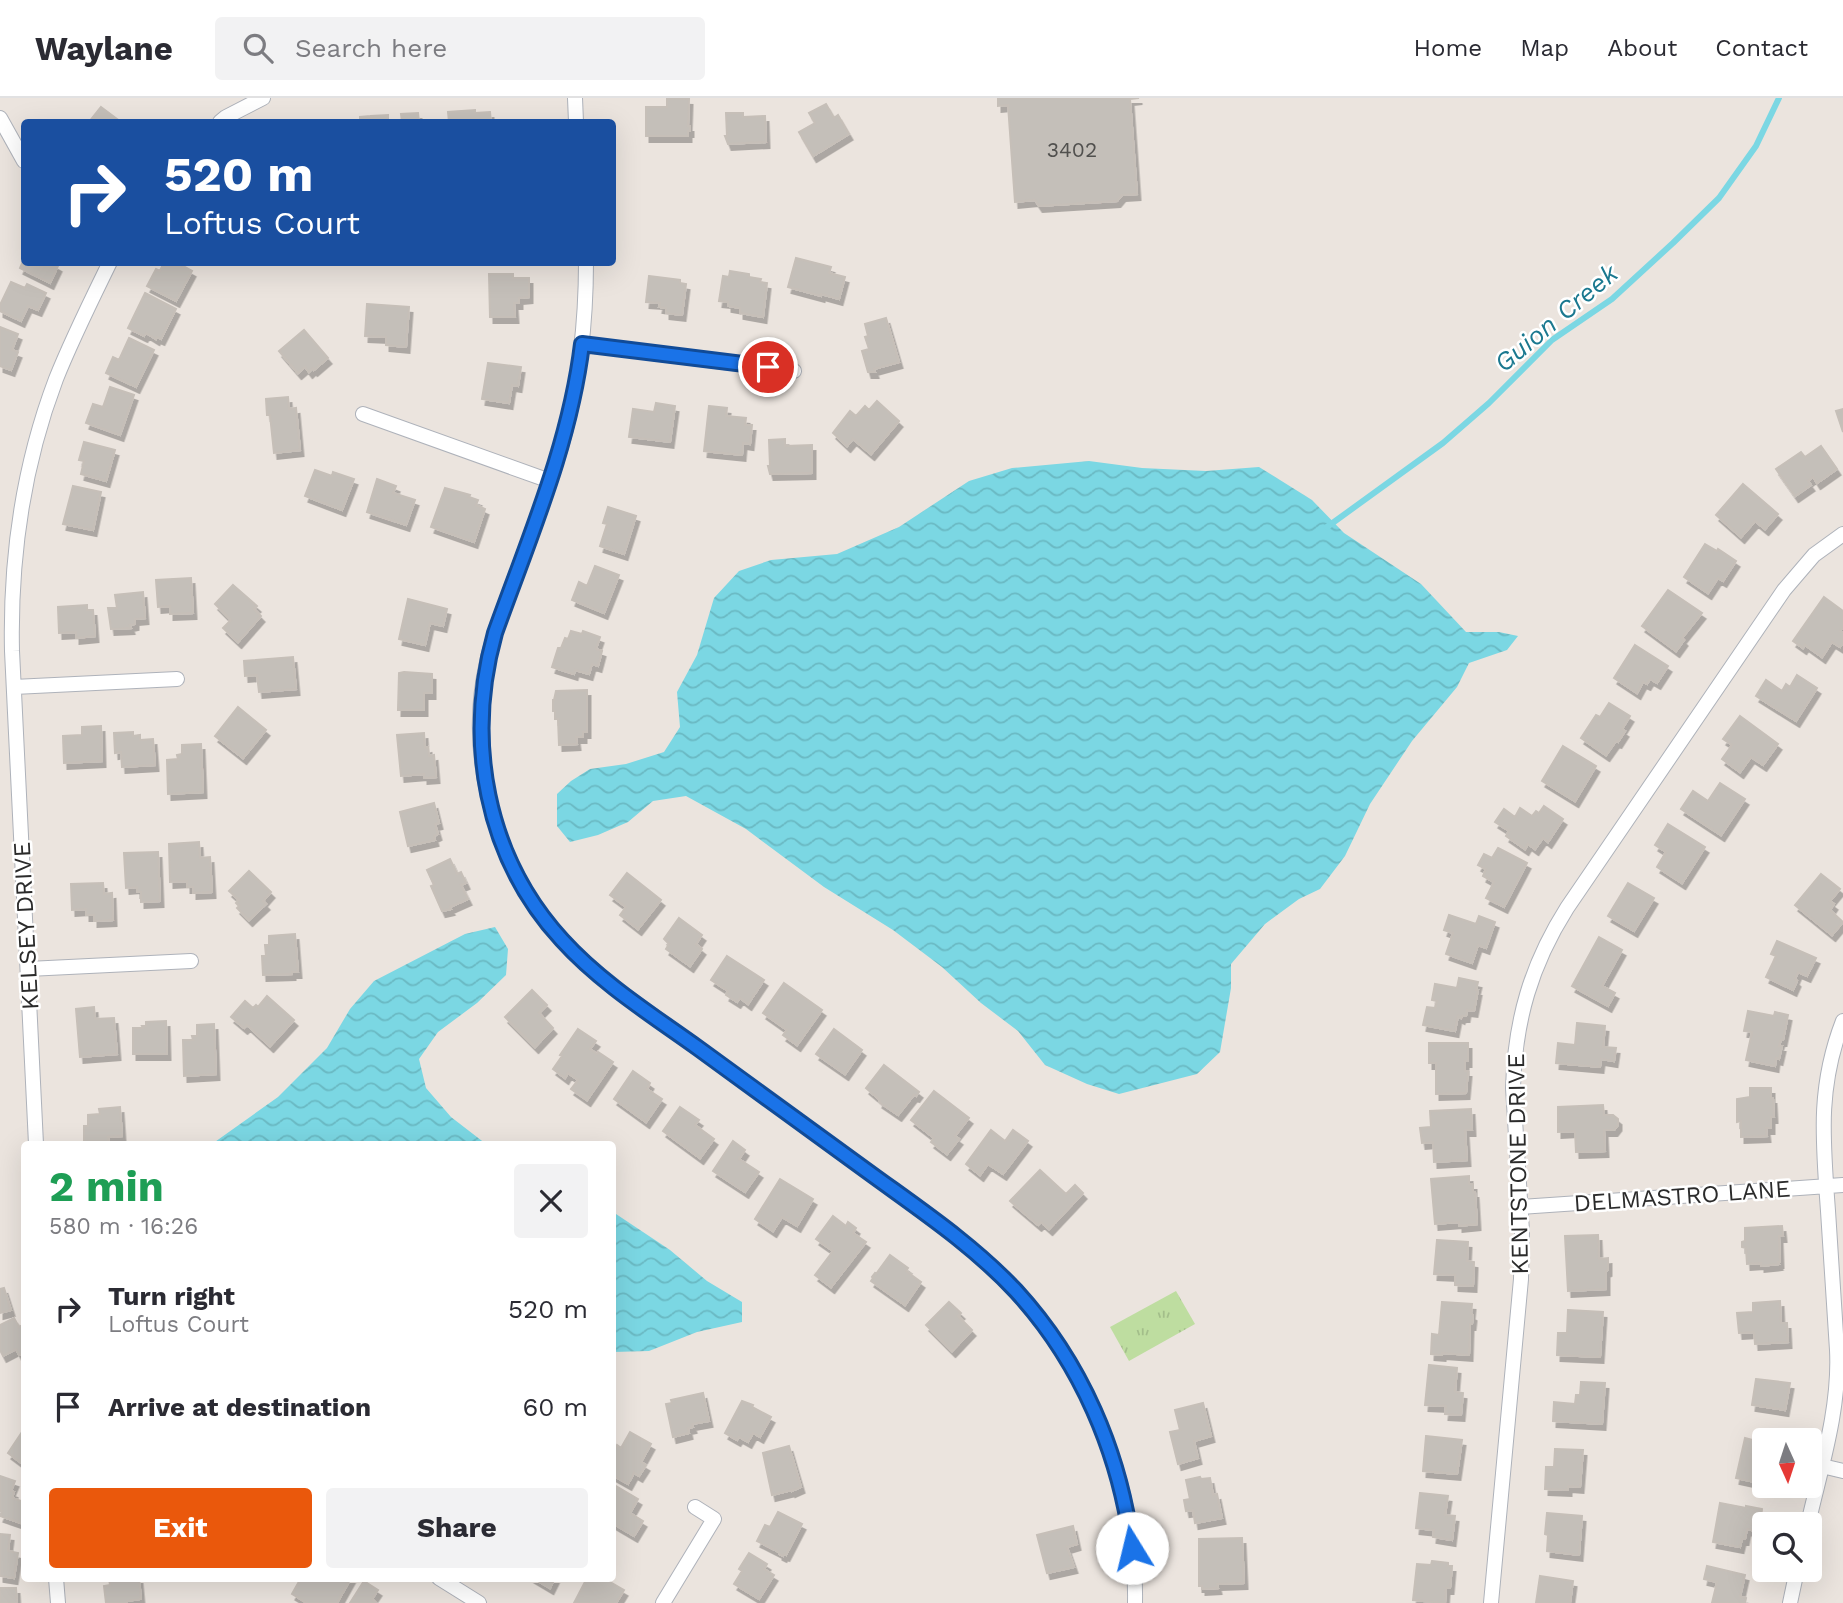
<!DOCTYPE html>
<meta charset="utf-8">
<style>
body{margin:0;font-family:"Work Sans",sans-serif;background:#f2f2f3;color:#2b2b33;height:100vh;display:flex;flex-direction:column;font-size:26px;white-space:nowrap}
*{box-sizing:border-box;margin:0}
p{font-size:23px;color:#7c7c81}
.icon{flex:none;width:38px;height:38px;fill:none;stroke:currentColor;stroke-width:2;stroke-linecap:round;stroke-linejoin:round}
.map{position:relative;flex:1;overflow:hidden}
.drawer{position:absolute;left:21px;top:1043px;width:595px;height:441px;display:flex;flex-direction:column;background:#fff;border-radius:7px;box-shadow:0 7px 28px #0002}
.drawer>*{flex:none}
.guide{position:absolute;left:21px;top:21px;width:595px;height:147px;border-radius:7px;box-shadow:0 7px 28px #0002;background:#1a4fa0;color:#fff;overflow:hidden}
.needle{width:46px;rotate:177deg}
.fabs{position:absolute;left:1752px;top:1330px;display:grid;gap:14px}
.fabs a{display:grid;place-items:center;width:70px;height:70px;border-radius:7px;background:#fff;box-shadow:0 7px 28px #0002;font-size:35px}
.pin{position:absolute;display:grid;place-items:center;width:60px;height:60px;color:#fff;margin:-30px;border:4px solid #fff;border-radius:50%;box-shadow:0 2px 7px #0007}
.me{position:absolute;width:77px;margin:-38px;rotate:351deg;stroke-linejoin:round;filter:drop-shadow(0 0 5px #0008)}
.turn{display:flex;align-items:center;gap:24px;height:147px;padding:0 28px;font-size:32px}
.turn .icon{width:91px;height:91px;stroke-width:2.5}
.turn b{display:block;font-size:49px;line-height:60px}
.round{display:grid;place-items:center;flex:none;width:74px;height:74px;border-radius:7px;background:#f2f2f3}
.overview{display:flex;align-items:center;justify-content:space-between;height:119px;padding:0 28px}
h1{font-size:42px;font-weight:700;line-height:52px;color:#1e9e55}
.action{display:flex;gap:14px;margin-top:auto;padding:14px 28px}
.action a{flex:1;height:80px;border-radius:7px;background:#ea580c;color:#fff;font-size:28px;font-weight:700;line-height:80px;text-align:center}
.action a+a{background:#f2f2f3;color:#2b2b33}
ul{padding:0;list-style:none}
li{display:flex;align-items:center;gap:21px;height:98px;padding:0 28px}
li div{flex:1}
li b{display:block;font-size:26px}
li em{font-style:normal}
header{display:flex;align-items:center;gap:42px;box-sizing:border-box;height:98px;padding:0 35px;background:#fff;border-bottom:2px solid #e1e1e2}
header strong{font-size:33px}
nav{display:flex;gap:38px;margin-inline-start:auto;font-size:24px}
.search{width:490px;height:63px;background:#f2f2f3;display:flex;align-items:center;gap:18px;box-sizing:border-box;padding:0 24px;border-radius:7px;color:#7c7c81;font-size:26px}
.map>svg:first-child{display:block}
.park{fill:url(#park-tufts)}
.water{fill:url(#water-waves)}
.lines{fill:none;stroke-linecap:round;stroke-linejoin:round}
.stream{stroke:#7bd7e3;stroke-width:6}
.building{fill:#c4bfb9;stroke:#c6bfb8;stroke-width:2;filter:url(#shadow)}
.minor-casing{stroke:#aeb2ba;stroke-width:16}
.minor{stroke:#fff;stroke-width:14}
.route-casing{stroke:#114b97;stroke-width:18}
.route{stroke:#1a73e8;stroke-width:12}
.labels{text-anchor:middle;stroke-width:5;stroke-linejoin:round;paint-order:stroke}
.number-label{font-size:21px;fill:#51504e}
.street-label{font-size:24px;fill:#2b2b2b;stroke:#fff}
.water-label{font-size:26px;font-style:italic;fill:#1a788f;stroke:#fff}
</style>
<header>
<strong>Waylane</strong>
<div class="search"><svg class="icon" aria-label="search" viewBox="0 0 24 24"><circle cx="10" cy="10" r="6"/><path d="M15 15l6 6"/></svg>Search here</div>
<nav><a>Home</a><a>Map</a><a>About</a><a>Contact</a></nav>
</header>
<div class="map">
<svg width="1843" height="1505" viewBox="0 0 1843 1505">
<defs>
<pattern id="park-tufts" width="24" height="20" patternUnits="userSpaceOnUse" patternTransform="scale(1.75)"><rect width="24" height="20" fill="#bedda0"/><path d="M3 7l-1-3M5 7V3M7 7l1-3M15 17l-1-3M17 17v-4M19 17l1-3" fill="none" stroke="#a3be8a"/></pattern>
<pattern id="water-waves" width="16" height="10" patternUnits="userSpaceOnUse" patternTransform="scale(1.75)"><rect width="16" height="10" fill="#7bd7e3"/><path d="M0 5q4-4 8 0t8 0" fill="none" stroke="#6ab9c3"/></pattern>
<filter id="shadow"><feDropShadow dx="3.5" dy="6" stdDeviation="0" flood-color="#0004"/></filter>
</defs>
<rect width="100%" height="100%" fill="#ebe4de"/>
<path class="park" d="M1176,1193L1195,1226L1129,1263L1110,1229Z"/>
<path class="water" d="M1089,363L1142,370L1206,373L1259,369L1312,402L1344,435L1421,486L1466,534H1499L1518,538L1507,552L1469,565L1457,589L1412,643L1370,706L1345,758L1320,791L1299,801L1265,826L1231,866V890L1220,954L1197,976L1119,996L1087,986L1045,967L1018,933L981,905L942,869L893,832L824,789L746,731L686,698L653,703L628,724L598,737L570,744L557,728V696L571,683L590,671L626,666L664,654L680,629L677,594L697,557L714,500L739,473L771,462L837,456L899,429L969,383L1012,370Z
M495,829L508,851L506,877L477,905L438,934L419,961L426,990L451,1019L486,1046H212L278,999L327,950L350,911L374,883L465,836Z
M613,1114L670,1152L707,1183L742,1204V1224L697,1234L649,1253L613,1254Z"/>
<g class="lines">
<path class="stream" d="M1327,429L1443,345L1489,305L1552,242L1612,201L1673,145L1719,100L1756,48L1779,0"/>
</g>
<path class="building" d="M667,0L689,1L688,28H690V33H688V38H646V9H667Z
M998,0H1139L1130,1L1137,96L1122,97L1117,103L1039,108L1035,102L1015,104L1008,7L998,8Z
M826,6L834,20L838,17L849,36L813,58L799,34L815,25L809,15Z
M101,9L121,24H89Z
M475,12V15L490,14L491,24H449L448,14Z
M418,15L419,24H402L401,16Z
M726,15H743V19L765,18L766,44L728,46L725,38H727Z
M388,17V24H349V23L360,22V19L370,18L371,21V18Z
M796,160L831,169L829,175L845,179L839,201L821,196V198L788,189Z
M24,161V164H51L58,168L50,185L20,170Z
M164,164H176L192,173L176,203L147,188L156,171L160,173Z
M730,173L749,176V179L761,181L760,184L767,185L763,219L740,215V210L728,208V204L719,203L723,178L729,179Z
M489,176H513V180H529V199L519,200V205H514L515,219H490Z
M649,178L680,182V185L686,186L682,217L666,215V210L659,209L660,205L646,204Z
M11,184L25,190L27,186L46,195L38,212L28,208L21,223L0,213V207Z
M145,195L176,211L161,241L157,239L156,241L146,235L144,238L128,230Z
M367,206L409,209L406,249L386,247V239L365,238Z
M886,220L899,264L874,271L875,274H868L862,253L869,251L865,239L868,238L865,226Z
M0,229L18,236L12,252L18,254L11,272L0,268Z
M304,232L328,260L314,272L313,270L309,274L305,269L298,275L279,253Z
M129,240L154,252L136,289L106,275L113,259L119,262Z
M488,265L521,269L518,288L512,287L509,305L482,301Z
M110,289L134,297L120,337L86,325L93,306L103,309Z
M288,299L289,311L296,310L300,352L274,355L270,317H267L266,301Z
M877,303L899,323L871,356L853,341L847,348L833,335L850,313L856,318L865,308L869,312Z
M656,305L675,308L670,344L629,339L633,311L654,314Z
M709,308L727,310L726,318L746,320L745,327H752L750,346L743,345L742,357L704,353Z
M1843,311V334L1836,313Z
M785,341V348L812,347V375L770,376L768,368H770L769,342Z
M84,344L115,352L106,383L81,376L84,363L79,362Z
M1821,348L1837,371L1817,385L1813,379L1808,383L1811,387L1795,398L1776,371L1801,354L1805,359Z
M315,372L332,378L333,374L354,381L342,412L305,398Z
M377,381L396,388L393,395L415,402L406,427L367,414Z
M1743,386L1778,416L1765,431L1755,423L1741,439L1716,417Z
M73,388L101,394L93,432L63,426Z
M445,390L470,397L469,399L478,402L476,407L485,411L474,444L431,429Z
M608,409L636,418L624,456L600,448L607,426L603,425Z
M1705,446L1717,453L1718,451L1736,463L1723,483L1718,480L1708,495L1684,479Z
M595,468L619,477L604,515L572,502L579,484L587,488Z
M191,480L193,515L170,516V508L158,509L156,482Z
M233,487L257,508L254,511L261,518L238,544L223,530L231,522L215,506Z
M1668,492L1702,515L1682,540L1684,542L1676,553L1642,528Z
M143,494L145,520L135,521V526L130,527L131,530L111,531L108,510H117L115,497Z
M1824,499L1843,513V529L1840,533L1843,535V545L1840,549L1832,544L1822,559L1805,547L1803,550L1793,543Z
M408,501L447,511L443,528L430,525L425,547L399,541Z
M87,507V512H93L95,538L76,540V534L59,535L58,509Z
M571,533L582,536L583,533L600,539L596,551L602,553L598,568L592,566L589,576L575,572L574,576L552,569L558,550H561L565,540L568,541Z
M1635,547L1668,568L1657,585L1650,581L1647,586L1643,584L1637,595L1614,580Z
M293,559L296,591L259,594L257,577L245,578L244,563Z
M404,574L432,576V595H424V612H398L399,575Z
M1797,577L1817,590L1796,623L1756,598L1766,582L1782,593L1786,586L1790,589Z
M587,592V634H583V639H576L577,646L559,647L558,621H555V613H553V602H554L556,593Z
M1609,605L1630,618L1622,631L1625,633L1618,644L1616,643L1606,657L1581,640L1596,617L1600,619Z
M238,609L266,632L243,660L215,638Z
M1740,618L1778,646L1763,667L1751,659L1740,674L1722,661L1732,647L1723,641Z
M101,628L102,663L64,665L63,638L82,637V629Z
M133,634V638L140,637V642L153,641L155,667L122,669L121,654L115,655L114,635Z
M424,635L425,650L428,649L429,658L434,657L436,679L424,680V676L401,678L397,637Z
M201,646L203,694L168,696L167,662L178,661L177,657L182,656V647Z
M1563,648L1596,668L1575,703L1542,683Z
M1720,685L1745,701L1721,737L1681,711L1693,693L1708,703Z
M434,705L439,725L435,726L438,736L434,738L435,742L408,748L400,714Z
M1544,708L1563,721L1548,744L1543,740L1535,751L1528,746L1525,751L1506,738L1509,733L1495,724L1504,711L1515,719L1520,710L1532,718L1536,713L1539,715Z
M1668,726L1705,749L1682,785L1657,769L1666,754L1655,747Z
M199,744L200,760L210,759L212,794L193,795V789H187V783L170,784L169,746Z
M1498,750L1527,765L1504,809L1486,800L1494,784L1483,778L1486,771L1478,767L1484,756L1492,760Z
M158,754L160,803L141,804V794H137V789L126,790L124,755Z
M450,761L457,776L461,774L466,785L461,787L468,801L450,809L451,811L442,813L431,788L434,787L427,772Z
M249,773L271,794L263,803L266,806L249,822L237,810L239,808L236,805L239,802L229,793Z
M627,775L661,802L638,831L620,817L626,809L610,797Z
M1821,776L1840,791L1830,803L1834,806L1830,812L1843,824L1832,837L1795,807Z
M103,785L104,796L112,795L113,822L94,823V817H86V811L72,812L71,786Z
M1628,785L1654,800L1634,833L1608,818Z
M1449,817L1476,826L1479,818L1495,824L1486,850L1478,847L1472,865L1446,856L1453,835L1444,832Z
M679,820L702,837L696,846L702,851L690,868L666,851L669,846L664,841Z
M295,836L298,874H292V876L263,877L262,858H266L265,847H269V838Z
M1599,839L1622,852L1602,888L1615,895L1608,908L1572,888Z
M1777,843L1816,860L1807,878L1798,874L1795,881L1797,883L1793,892L1766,879L1776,858L1771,856Z
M727,858L764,882L748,906L740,900L737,904L726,897L728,893L711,882Z
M1459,880L1478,884L1476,892H1478L1474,913L1467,912L1466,918H1462L1461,920L1458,918L1455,933L1423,927L1427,909L1435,910L1437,903L1432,902L1435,886L1457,890Z
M784,885L822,912L797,947L783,937L787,932L763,915Z
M532,892L547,907L539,915L553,930L535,949L505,919Z
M267,898L294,922L270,948L247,927L244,930L231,919L245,903L253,910L256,907L258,909Z
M94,909L95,921L114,920L117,956L80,959L76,911Z
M1748,913L1774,918L1775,914L1788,917L1783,942H1781L1779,948H1782L1779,961L1776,960L1775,968L1746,962L1752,934L1744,933Z
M166,923L167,956H133V930H143L142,928H146V924Z
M1577,925L1605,928L1603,949L1616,950L1614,963L1601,961L1600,969L1556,965L1558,945L1575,947Z
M214,926L216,976L184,978L183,942H193L192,938H197V927Z
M578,931L596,943L590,951L597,956L598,954L613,964L587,1002L571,991L578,982L568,975L565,980L553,971L562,958L560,957Z
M834,931L862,952L845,976L816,956Z
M1429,945H1468V963H1465V973H1468L1466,995L1436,996V965H1429Z
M884,967L919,994L916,998L914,997L898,1017L879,1004L880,1002L866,990Z
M633,973L650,985L647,991L662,1001L646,1024L614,1001Z
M1750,990H1771V1000H1773L1774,1019H1771V1030H1766L1767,1038L1741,1039V1023L1737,1024V1001L1750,999Z
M934,993L969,1020L955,1038L959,1041L947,1056L931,1044L934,1040L911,1022Z
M1603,1007L1604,1017H1613L1618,1021V1027L1614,1032H1604L1605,1053L1576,1054L1575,1033L1558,1034V1009Z
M120,1009L122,1038L108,1039L109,1045L84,1046V1028H88V1017L100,1016L99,1011Z
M680,1009L699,1022L695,1027L714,1041L700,1060L663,1033Z
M1471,1011L1472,1032H1465L1467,1062L1434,1064L1433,1044L1422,1045L1420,1030L1431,1029L1430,1013Z
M991,1032L1005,1043L1013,1032L1028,1043L1003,1076L988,1066L980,1077L966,1066Z
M733,1043L745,1052L739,1061L759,1074L745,1094L713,1073Z
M1040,1072L1066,1096L1075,1087L1083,1095L1049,1131L1041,1124L1038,1127L1010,1103Z
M1469,1078V1086H1473V1094H1475L1477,1126L1459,1128V1124L1435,1126L1431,1081Z
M780,1081L813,1101L797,1128L782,1119L773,1133L755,1121Z
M833,1118L846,1128L848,1124L856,1130L853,1135L866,1144L831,1189L815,1177L833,1153L816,1141Z
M1782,1128L1783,1138H1779L1780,1164H1778L1779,1166L1761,1168V1165L1747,1166L1746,1150L1742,1149V1144L1745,1143V1130Z
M1598,1137L1599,1161L1608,1160V1172L1606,1173V1191L1568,1193L1565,1138Z
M1437,1142L1468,1144L1467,1163L1474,1164L1473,1188L1455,1187V1177L1434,1176Z
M890,1157L908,1170L906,1173L921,1184L905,1207L871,1183L873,1180L872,1179L875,1175L876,1176Z
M4,1190L11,1212L0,1215V1191Z
M1780,1203L1781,1225H1787L1788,1244L1755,1246L1754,1234L1739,1235L1737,1215L1753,1214V1205Z
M949,1204L961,1215L958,1218L972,1232L952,1253L926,1227Z
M1442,1204L1472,1206L1471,1216L1473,1217L1472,1226H1470L1469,1257L1442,1255V1257L1431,1256L1432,1236L1439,1237Z
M1568,1212L1603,1214L1600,1259L1557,1257L1558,1235H1567Z
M14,1220L19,1229L23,1227L24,1231V1255L19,1257L16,1251L3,1258L0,1252V1227Z
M1429,1267L1457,1270L1455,1294L1463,1295L1461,1317L1445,1316L1446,1308L1425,1307Z
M1756,1281L1790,1285L1785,1312L1752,1307Z
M1581,1284L1605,1285L1602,1326L1553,1323L1554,1304L1575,1306L1576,1297H1580Z
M703,1295L709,1323L692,1326L693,1329L688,1330L689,1335L673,1339L666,1306L672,1305L671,1302Z
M742,1303L753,1307L752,1309L771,1319L760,1339L753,1335L748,1344L739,1339L737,1342L725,1335Z
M1203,1305L1211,1338L1194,1343L1198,1360L1178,1366L1170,1334L1180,1332L1175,1312Z
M24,1331V1367L8,1355Z
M630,1334L651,1346L641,1364L646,1367L639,1378L634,1375L628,1386L612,1377V1354L617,1347L621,1350Z
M1426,1338L1462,1342L1457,1376L1423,1373Z
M1745,1340L1764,1345V1386L1736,1380Z
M789,1348L801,1389L792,1393V1392L772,1397L763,1355Z
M1555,1351L1583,1352L1580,1389L1568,1388V1392L1545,1391L1546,1369H1554Z
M0,1378L15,1383L11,1393L14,1394L12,1400L24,1404V1426L0,1418L2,1413H0Z
M1200,1379L1201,1381L1210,1380L1213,1397L1217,1396L1222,1420L1195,1425L1193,1412L1186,1413L1184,1402L1190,1401L1186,1382Z
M616,1388L638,1401L630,1415L643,1423L634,1438L612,1425V1393Z
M1420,1395L1448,1398L1445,1417L1455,1418L1452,1442L1433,1439L1434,1432L1416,1430Z
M1720,1405L1746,1410V1408L1762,1411L1759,1434L1747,1431L1745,1441H1742L1740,1449L1713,1444Z
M778,1414L802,1426L786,1457L784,1456L783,1458L779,1456V1454L757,1443L765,1427L770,1429Z
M1547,1415L1582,1418L1579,1457L1547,1453L1548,1437L1545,1436Z
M1073,1428L1077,1446L1067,1449L1074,1469L1047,1475L1037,1437Z
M0,1436L10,1437L8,1453L18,1455L14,1480L0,1478Z
M1242,1440L1244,1485L1217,1486L1218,1490L1202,1491V1488H1199V1441Z
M749,1455L767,1466L764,1471L774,1477L759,1501L734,1486L742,1473L739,1471Z
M1432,1463L1448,1465V1468H1452L1450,1490H1446L1445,1505L1413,1502L1417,1466L1431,1467Z
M1707,1468L1745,1477L1740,1499L1746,1500L1745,1505H1712L1717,1484L1704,1481Z
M1540,1478L1573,1483L1570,1505H1536Z
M109,1480H139L141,1501L127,1503V1505H106L104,1488L110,1487Z
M301,1480H351L337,1505H307L292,1496Z
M533,1480H555L550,1490Z
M587,1480H603L624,1492L616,1505H574Z
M364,1483L378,1492L372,1501L376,1505H350Z
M0,1490H16L17,1505H0Z"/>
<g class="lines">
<defs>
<path id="minor" d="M575,0L576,24
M0,20L24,63
M220,24L226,19L263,0
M586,164C586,223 580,281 564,338C550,391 528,442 510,493C502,516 492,540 487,564C465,660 496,768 561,841C580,862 603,879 625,897L945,1130C970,1150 994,1170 1016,1194C1092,1277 1137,1392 1135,1505
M582,246L794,273
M363,316L550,383
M14,589L177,581
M28,871L191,863
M36,1046L12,553C10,460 23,368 56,281C72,241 91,203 110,164
M1521,1109L1843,1087
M1822,1368L1843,1373
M1808,1426C1821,1369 1840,1311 1837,1252C1834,1205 1831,1159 1828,1113C1823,1043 1817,990 1843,923
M56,1480L58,1505
M439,1480L479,1505
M663,1505L714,1421L695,1409
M1491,1505L1521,1181L1522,1133L1513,990C1515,922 1531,867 1567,810L1784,492L1814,457L1843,436
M1790,1505L1797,1472"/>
</defs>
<use href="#minor" class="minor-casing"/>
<use href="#minor" class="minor"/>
</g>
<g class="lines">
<defs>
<path id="route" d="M768,269L582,246C570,346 529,440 495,535C465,642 485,758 562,842C601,885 652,917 698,950C754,991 811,1032 867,1073C919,1111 972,1146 1016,1193C1081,1264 1120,1355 1132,1450"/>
</defs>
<use href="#route" class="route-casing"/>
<use href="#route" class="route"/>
</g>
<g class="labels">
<g class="number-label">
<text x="1072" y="59">3402</text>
</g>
<g class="street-label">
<text transform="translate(26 828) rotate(-93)" y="8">KELSEY DRIVE</text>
<text transform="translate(1518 1066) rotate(-91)" y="8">KENTSTONE DRIVE</text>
<text transform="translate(1682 1098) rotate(-4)" y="8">DELMASTRO LANE</text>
</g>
<g class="water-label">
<text transform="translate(1556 220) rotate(-40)" y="9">Guion Creek</text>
</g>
</g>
</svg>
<div class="fabs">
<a><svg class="needle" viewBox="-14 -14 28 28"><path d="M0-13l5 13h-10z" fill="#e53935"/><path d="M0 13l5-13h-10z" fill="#7c7c81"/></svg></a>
<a><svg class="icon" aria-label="search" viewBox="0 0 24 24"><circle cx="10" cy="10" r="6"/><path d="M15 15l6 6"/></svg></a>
</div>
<div class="pin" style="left:768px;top:269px;background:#d93025"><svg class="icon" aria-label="arrive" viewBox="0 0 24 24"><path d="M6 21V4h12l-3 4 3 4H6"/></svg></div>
<svg class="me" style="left:1132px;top:1450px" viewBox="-20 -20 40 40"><circle r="19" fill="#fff"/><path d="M0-13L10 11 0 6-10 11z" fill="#1a73e8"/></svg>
<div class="guide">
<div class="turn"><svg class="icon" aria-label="right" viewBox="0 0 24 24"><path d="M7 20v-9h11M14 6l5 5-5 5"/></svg><div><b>520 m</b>Loftus Court</div></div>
</div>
<section class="drawer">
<div class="overview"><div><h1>2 min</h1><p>580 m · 16:26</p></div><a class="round"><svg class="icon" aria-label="close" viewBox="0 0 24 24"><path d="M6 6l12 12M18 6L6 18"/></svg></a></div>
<ul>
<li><svg class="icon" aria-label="right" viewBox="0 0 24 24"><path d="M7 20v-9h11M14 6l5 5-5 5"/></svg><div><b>Turn right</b><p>Loftus Court</p></div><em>520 m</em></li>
<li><svg class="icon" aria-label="arrive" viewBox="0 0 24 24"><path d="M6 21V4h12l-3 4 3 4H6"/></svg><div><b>Arrive at destination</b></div><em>60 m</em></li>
</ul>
<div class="action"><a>Exit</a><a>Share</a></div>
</section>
</div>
